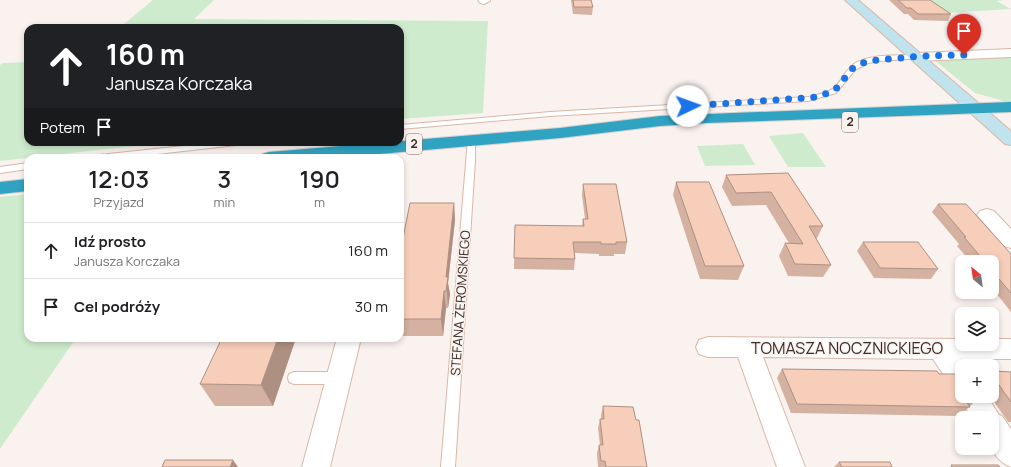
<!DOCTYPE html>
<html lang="pl">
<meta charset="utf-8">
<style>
body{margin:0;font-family:Manrope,sans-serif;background:#f2f2f2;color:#202124;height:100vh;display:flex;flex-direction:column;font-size:15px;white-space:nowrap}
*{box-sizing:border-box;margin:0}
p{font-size:13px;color:#757577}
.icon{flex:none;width:22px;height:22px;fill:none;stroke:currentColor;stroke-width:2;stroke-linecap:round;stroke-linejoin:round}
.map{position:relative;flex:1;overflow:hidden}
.drawer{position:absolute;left:24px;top:154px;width:380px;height:188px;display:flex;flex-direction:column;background:#fff;border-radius:12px;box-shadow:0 2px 6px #0003}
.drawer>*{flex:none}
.hud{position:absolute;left:24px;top:24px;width:380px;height:122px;border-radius:12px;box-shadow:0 2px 6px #0003;background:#202124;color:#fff;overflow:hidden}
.needle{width:26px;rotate:331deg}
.controls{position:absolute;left:955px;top:255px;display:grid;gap:8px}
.controls a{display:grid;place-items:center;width:44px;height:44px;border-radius:8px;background:#fff;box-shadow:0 2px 6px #0003;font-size:20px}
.pin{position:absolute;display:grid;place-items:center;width:34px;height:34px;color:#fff;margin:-41px -17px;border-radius:50% 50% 50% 0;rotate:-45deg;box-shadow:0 0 4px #0007}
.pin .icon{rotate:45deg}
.me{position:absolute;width:44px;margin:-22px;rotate:87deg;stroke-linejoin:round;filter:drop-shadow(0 0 3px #0008)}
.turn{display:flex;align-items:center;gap:14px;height:84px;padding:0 16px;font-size:18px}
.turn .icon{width:52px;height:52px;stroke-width:2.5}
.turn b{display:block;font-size:28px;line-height:34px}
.then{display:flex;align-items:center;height:38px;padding:0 16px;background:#0003;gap:8px;font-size:15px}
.eta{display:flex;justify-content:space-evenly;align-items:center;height:68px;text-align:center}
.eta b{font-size:24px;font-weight:600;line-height:28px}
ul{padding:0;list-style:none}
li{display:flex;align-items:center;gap:12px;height:56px;padding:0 16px;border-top:1px solid #e0e0e0}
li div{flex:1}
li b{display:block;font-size:15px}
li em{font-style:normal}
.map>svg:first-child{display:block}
.green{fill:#ceeccd}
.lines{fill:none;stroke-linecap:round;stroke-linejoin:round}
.lane-casing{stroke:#dab7a6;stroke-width:2}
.street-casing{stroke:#dab7a6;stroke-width:2}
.secondary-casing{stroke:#dab7a6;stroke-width:2}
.highway-casing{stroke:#d4d1cf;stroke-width:2}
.lane{fill:#fff;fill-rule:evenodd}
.street{fill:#fff;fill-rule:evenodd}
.secondary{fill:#c1e3ed;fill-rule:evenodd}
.highway{fill:#30a2c2;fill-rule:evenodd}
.wall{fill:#d4b1a0}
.shaded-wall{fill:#ad9082}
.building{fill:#f7ceba;stroke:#ad9082}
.route{stroke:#1a73e8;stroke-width:7;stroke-dasharray:0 12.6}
.labels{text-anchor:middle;stroke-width:3;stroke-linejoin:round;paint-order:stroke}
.shield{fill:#faf2ef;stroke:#746862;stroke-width:1}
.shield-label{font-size:12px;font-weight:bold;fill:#3b2d26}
.street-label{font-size:13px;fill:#3b2d26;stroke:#faf2ef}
.near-street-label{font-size:16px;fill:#3b2d26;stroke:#faf2ef}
</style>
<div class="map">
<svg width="1011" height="467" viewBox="0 0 1011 467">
<rect width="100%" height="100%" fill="#faf2ef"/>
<path class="green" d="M153,0H214L194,19L488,21L483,113L400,119V28H119Z
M929,0H1004L997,1L1011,9L946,13Z
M1011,55V103L975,93L933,59Z
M28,62V142H170L0,161V65L3,63Z
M803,133L826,167H788L769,136Z
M743,144L755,165L705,166L697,146Z
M28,194V338H76L0,449V197Z"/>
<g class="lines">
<defs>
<path id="lane" d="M918,55L921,57L920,58L880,61L868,63L855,70L836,93L808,101L550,116L400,129V125L550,112L808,97C817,95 827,93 834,88C842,81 845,70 854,64C872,53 898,56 918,55Z
M468,138H471L475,140V161L455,467H441Z
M222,142H249L245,144L122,158H95L99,155Z
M28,163V169L0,173V167Z
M294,372H339L344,374L345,378L344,382L339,384H294L289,382L288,378L289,374Z"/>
<path id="street" d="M478,0H490V1L484,4L480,3Z
M1011,49V57L918,61L913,60L911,57L913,54L918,53Z
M987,209L994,211L1011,229V248L1004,246L977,215L980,211Z
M708,337L962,339V344H992V339H1011V359H961L966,366H962V396H987L999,415L1002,416L1011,429V467C987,457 992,440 992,418H972L959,396L961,392L953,389L933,359L763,357L805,467H777L738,357H708L699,354L696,347L699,340Z
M337,338H361L330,467H302Z"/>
<path id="secondary" d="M845,0H858L1011,131V145L1005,144Z"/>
<path id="highway" d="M1011,102V112L706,123L660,126L560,138L334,158H260L262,154L269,152L560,128L660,116Z
M28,179V191L0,194V182Z"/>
</defs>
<use href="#lane" class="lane-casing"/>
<use href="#street" class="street-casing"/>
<use href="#secondary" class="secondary-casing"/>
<use href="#highway" class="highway-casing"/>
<use href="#lane" class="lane"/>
<use href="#street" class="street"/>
<use href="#secondary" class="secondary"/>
<use href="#highway" class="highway"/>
</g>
<path class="wall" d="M571,0H591L593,7L592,15L573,14Z
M889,0H930L951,14L948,21L914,20L908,14H904Z
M788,173L823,226L817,238H816L831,265L823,277L788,276L779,256L785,243H789L766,205L732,206L722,187L726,175Z
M676,182L744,266L738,280L700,279L673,195Z
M583,184L627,242L625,254H614V256H599V254L575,253V259L574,270L514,269L515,225L582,226L583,219H585L582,195Z
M454,203L455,220L448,283L450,294L448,308H446L443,336H400V253Z
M938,204L1011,254V312L992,288V262H971L957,246L959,244L932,212Z
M863,242L938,269L931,279L874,278L857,251Z
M296,338L273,406H215L200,384Z
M782,369L939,374L975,401L960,416L791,413L777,378Z
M992,371L1011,372V422H1008L990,396H992Z
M603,406L636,420L647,467H598L597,453L599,445H600L598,428L600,419H601V415Z
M839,462L892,467H834Z"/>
<path class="shaded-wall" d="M454,203L455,220L448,283L450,294L448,308L446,277Z
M444,291L446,308L443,336L441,319Z
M278,338H296L273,406L261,385Z
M233,460L238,467H230Z"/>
<path class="building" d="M573,0H591L593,7H574Z
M898,0H930L951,14H918L911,8H907Z
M788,173L823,226H809L831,265L795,264L785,243L803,244L771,192L736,193L726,175Z
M676,182H709L744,266H705Z
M583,184H616L627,242H616V244H601V242H573L575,259L514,258L515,225L584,226L583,219H588Z
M410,203H454L446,277H448L446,291H444L441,319H400V253Z
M938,204H966L1011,254V293L992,271V262H985L964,237H966Z
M863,242H918L938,269L880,268Z
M222,338H278L261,385L200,384Z
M782,369L937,371L939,374H956L962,382V396H972L975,401H966L970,407L797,404Z
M992,371L1011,372V402L992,375Z
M603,406L633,407L636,420H639L647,467H606L605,461H601L599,445H603L600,419H604Z
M165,460H233L230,467H162Z
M839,462H890L892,467H842Z
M951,465H998L1000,467H952Z"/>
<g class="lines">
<path class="route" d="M688,106L818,97L835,90L853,68L867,61L923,56L964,55"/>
</g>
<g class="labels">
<g class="shield">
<rect x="842" y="112" width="16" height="20" rx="3"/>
<rect x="406" y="134" width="16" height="20" rx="3"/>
</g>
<g class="shield-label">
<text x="850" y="126">2</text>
<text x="414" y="148">2</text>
</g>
<g class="street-label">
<text transform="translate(460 303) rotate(-86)" y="5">STEFANA ŻEROMSKIEGO</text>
</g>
<g class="near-street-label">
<text x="847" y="354">TOMASZA NOCZNICKIEGO</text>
</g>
</g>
</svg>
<div class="controls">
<a><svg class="needle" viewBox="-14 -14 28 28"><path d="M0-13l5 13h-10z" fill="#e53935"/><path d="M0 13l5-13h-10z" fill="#757577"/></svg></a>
<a><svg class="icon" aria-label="layers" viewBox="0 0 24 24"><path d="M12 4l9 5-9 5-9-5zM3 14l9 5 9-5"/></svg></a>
<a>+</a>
<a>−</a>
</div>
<div class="pin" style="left:964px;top:55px;background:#d93025"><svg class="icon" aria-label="arrive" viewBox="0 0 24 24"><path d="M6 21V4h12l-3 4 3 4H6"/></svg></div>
<svg class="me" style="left:688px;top:106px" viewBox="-20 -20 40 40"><circle r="19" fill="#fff"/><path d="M0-13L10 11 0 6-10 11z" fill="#1a73e8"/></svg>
<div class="hud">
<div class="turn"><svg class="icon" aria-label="ahead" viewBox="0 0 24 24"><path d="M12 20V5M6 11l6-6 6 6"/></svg><div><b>160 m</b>Janusza Korczaka</div></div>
<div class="then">Potem<svg class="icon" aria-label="arrive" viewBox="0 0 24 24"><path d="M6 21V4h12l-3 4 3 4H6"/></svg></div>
</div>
<section class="drawer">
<div class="eta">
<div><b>12:03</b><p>Przyjazd</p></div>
<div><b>3</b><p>min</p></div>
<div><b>190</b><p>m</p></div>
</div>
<ul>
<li><svg class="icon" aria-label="ahead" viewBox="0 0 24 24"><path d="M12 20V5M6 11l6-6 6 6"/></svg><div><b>Idź prosto</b><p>Janusza Korczaka</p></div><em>160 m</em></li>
<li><svg class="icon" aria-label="arrive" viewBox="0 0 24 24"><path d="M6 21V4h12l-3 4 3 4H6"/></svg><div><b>Cel podróży</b></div><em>30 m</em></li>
</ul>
</section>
</div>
